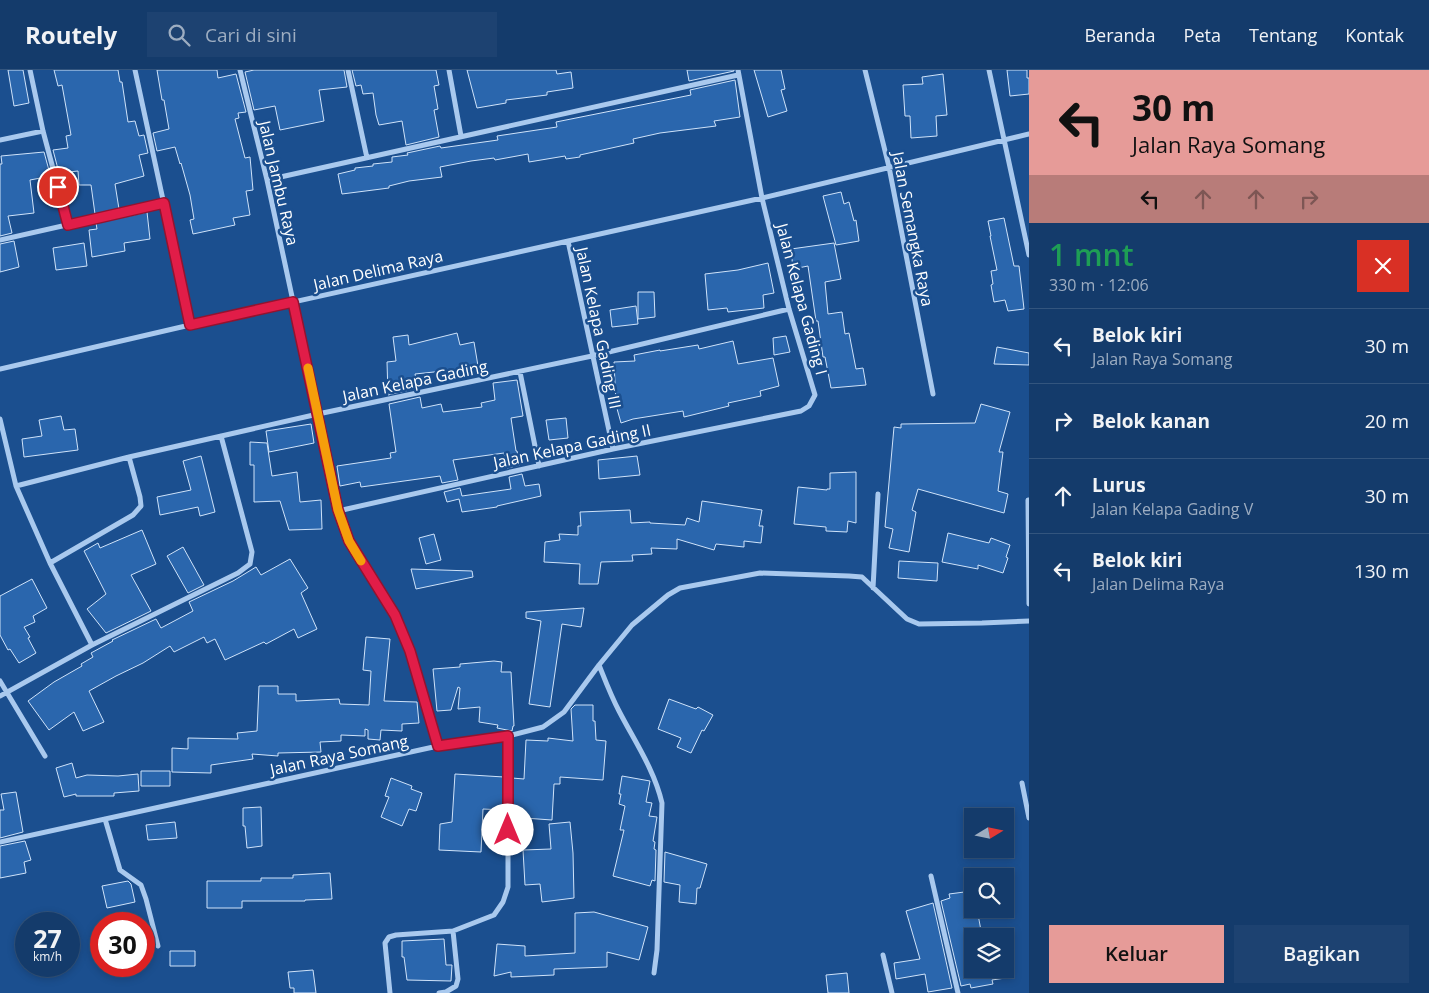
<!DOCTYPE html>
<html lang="id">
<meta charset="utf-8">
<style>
body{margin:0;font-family:"Open Sans",sans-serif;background:#1d4271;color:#f1f3f6;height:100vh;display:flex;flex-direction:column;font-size:19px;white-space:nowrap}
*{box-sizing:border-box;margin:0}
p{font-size:16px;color:#9dadc1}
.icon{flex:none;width:28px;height:28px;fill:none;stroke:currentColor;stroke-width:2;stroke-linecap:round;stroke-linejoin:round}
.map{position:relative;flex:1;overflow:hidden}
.side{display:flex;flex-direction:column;background:#143b6b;width:400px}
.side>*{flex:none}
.top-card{background:#e69b98;color:#111;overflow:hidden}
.needle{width:32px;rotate:80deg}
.controls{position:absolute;left:964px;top:738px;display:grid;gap:10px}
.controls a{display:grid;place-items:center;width:50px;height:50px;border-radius:0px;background:#143b6b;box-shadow:0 2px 8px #0003,0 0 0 1px #33557e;font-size:25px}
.speed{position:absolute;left:15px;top:842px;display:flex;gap:10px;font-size:25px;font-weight:700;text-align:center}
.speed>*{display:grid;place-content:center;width:65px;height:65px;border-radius:50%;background:#143b6b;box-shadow:0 2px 8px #0003,0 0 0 1px #33557e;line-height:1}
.speed small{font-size:12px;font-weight:400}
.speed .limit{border:8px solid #d22;background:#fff;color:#111}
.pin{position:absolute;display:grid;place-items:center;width:42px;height:42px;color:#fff;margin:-21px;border:2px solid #fff;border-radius:50%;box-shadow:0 1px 5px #0007}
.me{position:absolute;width:55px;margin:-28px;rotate:0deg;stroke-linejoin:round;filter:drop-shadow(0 0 4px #0008)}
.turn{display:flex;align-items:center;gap:18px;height:105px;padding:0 20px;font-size:22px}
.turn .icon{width:65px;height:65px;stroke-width:2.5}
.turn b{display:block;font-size:35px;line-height:42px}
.lanes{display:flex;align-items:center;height:48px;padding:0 20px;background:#0003;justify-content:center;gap:25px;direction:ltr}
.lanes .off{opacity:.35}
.round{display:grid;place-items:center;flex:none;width:52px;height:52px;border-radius:0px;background:#1d4271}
.summary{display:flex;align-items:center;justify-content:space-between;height:85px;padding:0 20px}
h1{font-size:30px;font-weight:600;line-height:38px;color:#1e9e55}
.action{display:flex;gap:10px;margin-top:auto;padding:10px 20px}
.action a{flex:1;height:58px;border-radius:0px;background:#e69b98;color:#111;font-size:20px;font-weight:600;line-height:58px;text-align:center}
.action a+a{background:#1d4271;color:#f1f3f6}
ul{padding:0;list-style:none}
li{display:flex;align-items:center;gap:15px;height:75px;padding:0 20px;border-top:1px solid #33557e}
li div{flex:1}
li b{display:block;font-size:19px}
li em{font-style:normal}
header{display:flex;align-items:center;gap:30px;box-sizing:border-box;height:70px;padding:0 25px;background:#143b6b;border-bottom:1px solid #33557e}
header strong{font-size:24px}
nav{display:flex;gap:28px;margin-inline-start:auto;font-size:18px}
.search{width:350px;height:45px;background:#1d4271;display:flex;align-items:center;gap:12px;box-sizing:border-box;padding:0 18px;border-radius:0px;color:#9dadc1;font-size:19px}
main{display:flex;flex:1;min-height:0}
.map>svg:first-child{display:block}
.building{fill:#2a66ad;stroke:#cfe3fa}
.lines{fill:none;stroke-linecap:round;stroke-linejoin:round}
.street{stroke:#a9c9ee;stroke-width:5}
.route-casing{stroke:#92132f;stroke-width:12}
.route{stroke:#e11d48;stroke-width:9}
.slow{stroke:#f59e0b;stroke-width:9}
.labels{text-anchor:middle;stroke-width:5;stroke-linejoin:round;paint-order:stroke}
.street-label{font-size:16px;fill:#fff;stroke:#1b4f8f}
</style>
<header>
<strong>Routely</strong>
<div class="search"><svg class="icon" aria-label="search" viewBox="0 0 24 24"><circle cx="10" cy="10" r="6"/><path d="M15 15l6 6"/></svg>Cari di sini</div>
<nav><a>Beranda</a><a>Peta</a><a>Tentang</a><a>Kontak</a></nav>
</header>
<main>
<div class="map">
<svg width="1029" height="923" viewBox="0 0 1029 923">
<rect width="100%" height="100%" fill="#1b4f8f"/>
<path class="building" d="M8,0H23L29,33L14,36Z
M54,0H118L120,12H122L128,52L135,51L139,66L144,65L148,83L139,85L144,106L115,114L119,139L95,144L91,115H79L78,101L59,103L53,80L68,78L66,66L71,65L62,15L58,16Z
M157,0H217L218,8L236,4L246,42L238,43L239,48L235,49L245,88L250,87L253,120L246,121L250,145L233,148L235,155L193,164L190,150L194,149L190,125L181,93L180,94L175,77L157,81L153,63L169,59L164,30H162Z
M254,0H344L347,17L319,20L324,51L280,60L275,36L254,40L245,2Z
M352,0H436L439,15L434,16L438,39L434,40L439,67L406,75L402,51L379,55L376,45L373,23L363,24L361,15L356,16Z
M467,0H556L557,4L571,2L573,18L547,22V25L506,30V33L477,38Z
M687,0H734V1L689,11Z
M754,0H781L785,19L781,20L787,41L768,47Z
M1007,0H1027V8H1029V24L1010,26Z
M943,4L947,45L936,46L937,66L911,68L910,46H905L903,15L923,14L922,7Z
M735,10L740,47L714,51L716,56L660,63L633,69L634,73L580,85V87L566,89L565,86L529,92L528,84L495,90L494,88L471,91L440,97L442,107L409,111L389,116V118L342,124L338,104L355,100V98L373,96V94L392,92V87L408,85L407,83L440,76L441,78L498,70L497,66L557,57L556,52L691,25L690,20Z
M44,82L50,104H46V107L30,110L34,143L8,146L12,163L0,166V94H2L1,86Z
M841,122L844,134L849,132L854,151L856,150L859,171L836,175L823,126Z
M147,142L150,169L124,173L125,181L92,187L89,160L97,159L96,153Z
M1004,148L1014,196H1019L1024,239L1008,241L1005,230L994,232L991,215L993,214L991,201L997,200L990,166H991L988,151Z
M14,171L19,197L0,202V174Z
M84,173L87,196L56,200L53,178Z
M834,173L841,209L825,212L828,244L842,242L845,264L849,263L856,299L863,298L866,315L831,318L825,287H823L818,251H816L808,196L793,199L791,179Z
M768,193L774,223L763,225L764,238L728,242L727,238L708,240L705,204L738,200Z
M638,222H654L655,247L638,249Z
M636,236L638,254L612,257L610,240Z
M457,263L460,275L474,272L478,296L462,299L415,304L418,318L388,325L387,292L396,291L393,267L408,265L409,275Z
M786,266L790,282L774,285L773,268Z
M733,271L738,294L773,288L779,316L760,321L761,326L728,333L729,336L684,347L683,341L633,349L621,353L616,335L614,292L635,291L634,285L660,280V281L698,275L699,279Z
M997,277L1029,283V295L994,294Z
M517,310L523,346L511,348L516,381H517L520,395L507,398L504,383L453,390L458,410L442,413L440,406L361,417L360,412L340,416L337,396L391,388L390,383L396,382L389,334L420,327L422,338L441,334L443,342L482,337L481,333L495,330L493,313Z
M981,334L1010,342L999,382H1003L998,421L1008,424L1004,443L918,419L912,440L916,442L909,482L889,478L893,459L885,457L894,357L901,358V354L975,353Z
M61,346L64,360L75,359L78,380L24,387L22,369L42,366L39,350Z
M566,348L568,368L549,370L546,350Z
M311,354L314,373L269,382L266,361Z
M250,372L267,373L272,406L297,402L300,432L321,430L322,459L289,460L280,431L254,432V395H250Z
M201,386L215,442L200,446L198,437L160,445L157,427L191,420L183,391Z
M637,386L640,405L599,409L598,390Z
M856,402V453L848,451L847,462L826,461V457L794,454L798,417L827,420V419H830V403Z
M522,404L525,416L539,414L541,426L497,436V437L462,442L459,429L447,432L444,422L460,418L462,426L511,419L509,407Z
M702,431L762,440L759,456H763L761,473L744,471V477L716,474L714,480L677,469V479L651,478L652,484L632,485L633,491L601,492L598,514H579L580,494L544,492L545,472L560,470L559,464L578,465V456H581L580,442L630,440L631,453L650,452V453L685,455L687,448L699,452Z
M142,460L156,494L131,505L151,541L106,563L87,539L106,524L84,481L98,473L100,478Z
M948,463L989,473L991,468L1010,475L1006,487L1008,488L1003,503L978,495V499L942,492Z
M434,464L441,490L426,494L419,468Z
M183,477L204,515L188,523L167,486Z
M290,489L308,518L301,523L317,559L298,568L294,559L266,574L264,572L225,590L215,569L207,573L204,567L174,582L170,576L143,593L116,606L89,621L104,652L83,661L74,642L49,660L28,631L54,612L82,596L81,594L93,587L91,583L113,571L112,570L156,549L161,558L193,541L189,532L233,511L256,497L261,505Z
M899,491L938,493L937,511L898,508Z
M411,499L472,501L473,507L416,519Z
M32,509L47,538L33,546L35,552L24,557L30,567L28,568L36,583L19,593L10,579L8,580L0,565V526Z
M584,538L581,557L562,554L550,637L529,634L541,551L526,548V542Z
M366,567L390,569L384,631L417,632L419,653L402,654V661L381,660L380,670L368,669V660L365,659V666L341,665V671L320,672L321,682L278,683V686L252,684L253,689L211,695V703L172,702V678L188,679V668L238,669L237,663L257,661L259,616H278V624H296V631L339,629L340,634L369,635L371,601L363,600Z
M494,591L502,592L501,602H511L514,656H513L512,661L497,658L498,655L479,652L480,637L458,639L460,618L458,617L451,640L437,641L433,599L460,597V594Z
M669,629L696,639L698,637L713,645L704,661L702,660L691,683L677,677L681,668L658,659Z
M575,635H593V651H595L596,670L606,671L603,710L560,707V714H554L552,750L524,748L525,741L512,740V708L524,709L526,670L548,671V668L573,671L571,639Z
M72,693L76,708L87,705L118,706L138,704L139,721L114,723V726H76V724L64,727L56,698Z
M141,701H170V716H141Z
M455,704L504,707V740L483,739L481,782L439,780L440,754L452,752Z
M622,706L650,711L646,732L652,733L649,746L657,747L653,771L655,772L654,779L656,780L655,811L652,810L650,816L613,806L624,760H620L625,736L619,734L621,724H619Z
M391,708L412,716L411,719L422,723L416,741L409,739L402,756L381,747L389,727L385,726Z
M16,722L23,762L0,768V740H4L1,724Z
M261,737L262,776L247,778L245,756H243V738Z
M175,752L177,768L148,770L146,755Z
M570,752L573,783L574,828L542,832L540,814L525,815L523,780L551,779L549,754Z
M25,771L31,790L24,792L26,803L0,808V776Z
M665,782L707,794L700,818H697L696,834L679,832L680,815L664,812Z
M330,803L332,829L305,830V831H242V838H207V811H261V808H293V805Z
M128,811L131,814L135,832L107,838L102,816Z
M972,821V839H977L982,866H972V899H1011L1012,907L992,910L993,914L971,918L970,914L961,916L941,831L950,828L949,824Z
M933,833L952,918L928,922L925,904L896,909L894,893L920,889L906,841Z
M594,842L648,857L639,890L607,882V897L554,899V905L511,907V902L494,906L497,874L525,876V886L575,883V843Z
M444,869L446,895H452L451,911L407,910L404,887H402V871Z
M170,881H195V896H170Z
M313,900L316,923H294V918H290L288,902Z
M847,903L849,923H828L826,905Z"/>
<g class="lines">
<path class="street" d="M30,0L43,61L68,155
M135,0L190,255
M240,0L267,110L338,441L349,471L395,545L410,581L438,676
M348,0L367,88
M449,0L461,66
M865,0L889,97L933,324
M989,0L1029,185
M0,70L43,61
M267,110L738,5
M0,170L164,133
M568,171L613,379
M0,299L190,255L762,128L1029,64
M520,302L539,396
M0,349L16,416L50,493L92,575
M16,416L129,387L318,344L592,286L789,239
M1028,430L1029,534
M338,441L613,379L801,341L809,336L815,325L789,239L762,128L738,0
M50,493L133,445L141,436L140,427L129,387
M873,518L878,424
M599,595C605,610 611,626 619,641C635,672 654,699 662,733L657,880L654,903
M0,611L45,686
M0,626L92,575L238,503L250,494L252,482L221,366
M1022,713L1029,748
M105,749L120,800L141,815L146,829L158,876
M0,772L438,676L508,666L543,657L564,642L599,595L632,555L668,525L680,518L760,503L849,506L862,507L907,549L919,554L982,553L1029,551
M931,806L958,923
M883,885L892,923
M390,923L385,873L389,867L396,865L453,861L494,845L503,832L508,817V666
M439,923L446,922L456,916L458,909L453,861"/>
</g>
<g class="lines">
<defs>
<path id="route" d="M58,117L68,155L164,133L190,255L293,232L338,440L349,471L395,545L410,581L438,676L508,666V760"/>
</defs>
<use href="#route" class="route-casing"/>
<use href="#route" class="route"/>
<path class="slow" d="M308,298L338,440L349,471L361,491"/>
</g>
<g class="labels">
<g class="street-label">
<text transform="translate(279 113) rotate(77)" y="6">Jalan Jambu Raya</text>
<text transform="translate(913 159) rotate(79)" y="6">Jalan Semangka Raya</text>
<text transform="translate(378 200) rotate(-13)" y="6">Jalan Delima Raya</text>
<text transform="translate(802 229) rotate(75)" y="6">Jalan Kelapa Gading I</text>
<text transform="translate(599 258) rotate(78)" y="6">Jalan Kelapa Gading III</text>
<text transform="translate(415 311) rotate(-12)" y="6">Jalan Kelapa Gading</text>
<text transform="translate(572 376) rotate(-12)" y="6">Jalan Kelapa Gading II</text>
<text transform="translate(339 685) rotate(-12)" y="6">Jalan Raya Somang</text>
</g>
</g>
</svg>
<div class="controls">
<a><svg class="needle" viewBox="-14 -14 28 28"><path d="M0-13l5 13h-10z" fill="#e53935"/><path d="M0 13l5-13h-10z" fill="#9dadc1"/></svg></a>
<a><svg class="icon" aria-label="search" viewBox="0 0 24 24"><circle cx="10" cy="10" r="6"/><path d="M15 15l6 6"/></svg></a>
<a><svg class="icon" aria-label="layers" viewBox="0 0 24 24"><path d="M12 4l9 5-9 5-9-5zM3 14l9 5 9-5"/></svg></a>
</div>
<div class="speed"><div>27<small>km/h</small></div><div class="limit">30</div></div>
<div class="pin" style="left:58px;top:117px;background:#d93025"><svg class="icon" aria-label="arrive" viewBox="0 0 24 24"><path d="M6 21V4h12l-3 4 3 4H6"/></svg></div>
<svg class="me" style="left:508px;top:760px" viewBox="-20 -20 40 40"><circle r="19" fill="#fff"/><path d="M0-13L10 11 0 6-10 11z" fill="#e11d48"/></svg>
</div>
<section class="side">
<div class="top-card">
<div class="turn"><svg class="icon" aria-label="left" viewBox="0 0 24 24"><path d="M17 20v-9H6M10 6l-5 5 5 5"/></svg><div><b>30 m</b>Jalan Raya Somang</div></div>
<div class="lanes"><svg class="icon" aria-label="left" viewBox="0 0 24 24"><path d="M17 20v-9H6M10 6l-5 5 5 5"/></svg><svg class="icon off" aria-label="ahead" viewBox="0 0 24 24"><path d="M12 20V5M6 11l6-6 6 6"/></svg><svg class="icon off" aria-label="ahead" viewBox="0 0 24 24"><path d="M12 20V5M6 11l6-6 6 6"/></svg><svg class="icon off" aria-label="right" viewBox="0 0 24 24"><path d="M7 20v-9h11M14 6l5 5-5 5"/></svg></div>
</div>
<div class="summary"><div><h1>1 mnt</h1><p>330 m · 12:06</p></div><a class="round" style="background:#d93025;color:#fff"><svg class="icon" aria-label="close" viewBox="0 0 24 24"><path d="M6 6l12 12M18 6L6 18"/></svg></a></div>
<ul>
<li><svg class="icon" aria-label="left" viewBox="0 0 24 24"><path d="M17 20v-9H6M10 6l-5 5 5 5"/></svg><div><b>Belok kiri</b><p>Jalan Raya Somang</p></div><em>30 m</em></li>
<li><svg class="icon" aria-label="right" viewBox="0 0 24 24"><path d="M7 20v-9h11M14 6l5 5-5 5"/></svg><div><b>Belok kanan</b></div><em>20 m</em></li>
<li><svg class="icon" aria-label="ahead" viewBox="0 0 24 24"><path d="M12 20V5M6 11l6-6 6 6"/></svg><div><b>Lurus</b><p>Jalan Kelapa Gading V</p></div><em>30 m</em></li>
<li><svg class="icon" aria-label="left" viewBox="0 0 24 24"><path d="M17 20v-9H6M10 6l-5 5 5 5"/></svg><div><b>Belok kiri</b><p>Jalan Delima Raya</p></div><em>130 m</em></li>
</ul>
<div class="action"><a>Keluar</a><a>Bagikan</a></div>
</section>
</main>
